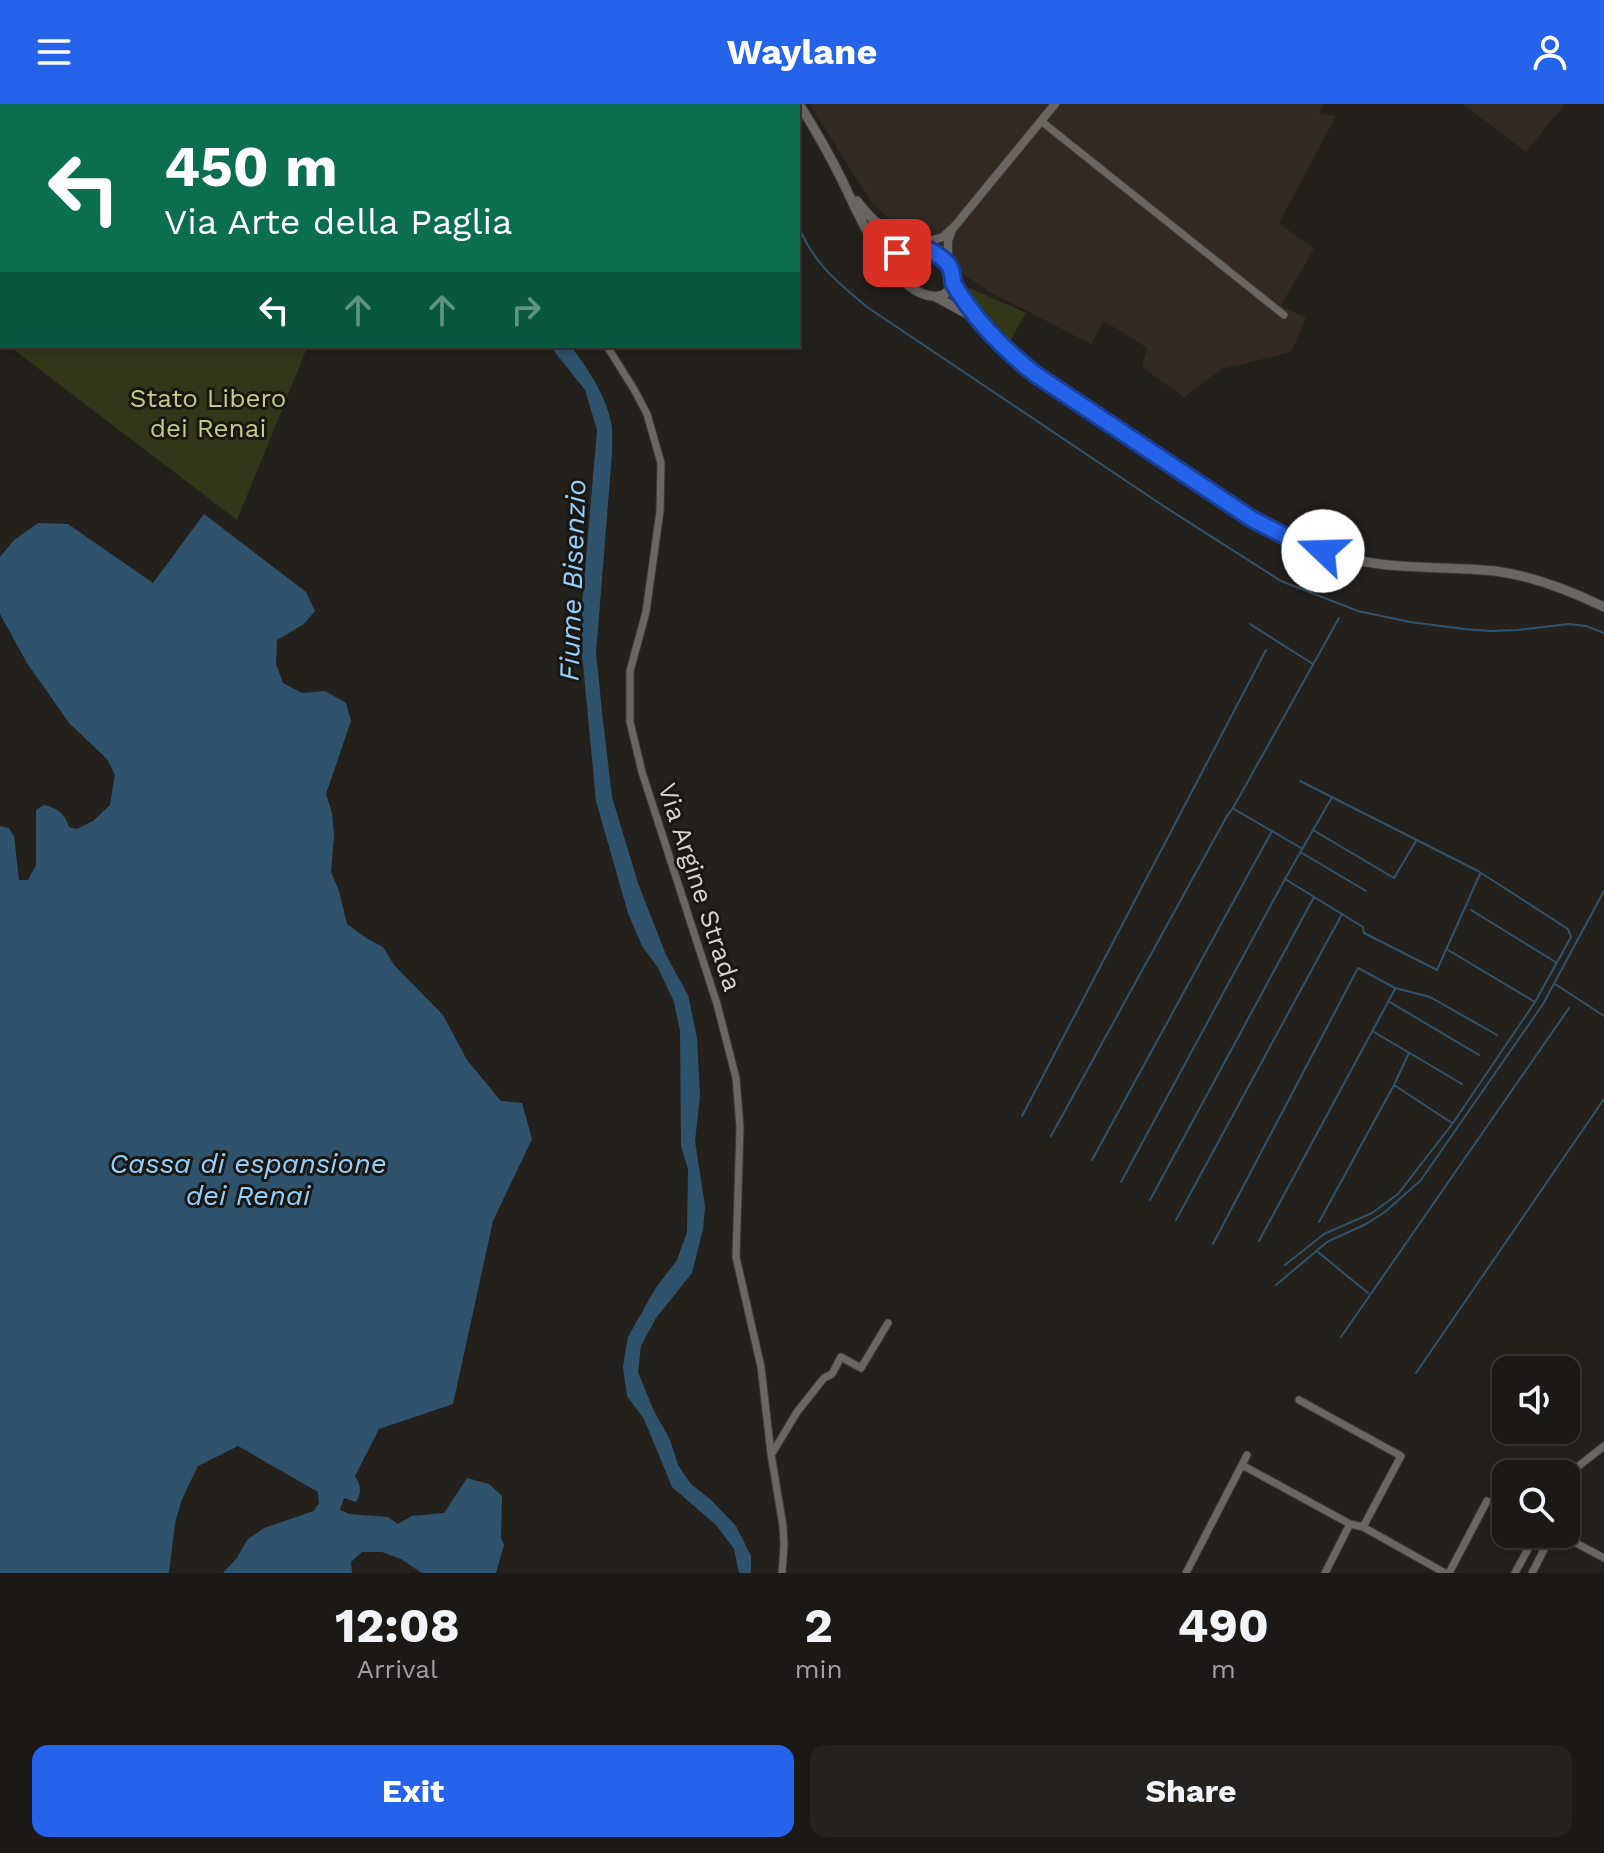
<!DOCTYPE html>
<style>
body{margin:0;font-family:"Work Sans",sans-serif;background:#24211e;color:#f1f3f6;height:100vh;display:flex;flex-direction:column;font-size:30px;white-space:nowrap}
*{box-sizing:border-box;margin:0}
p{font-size:26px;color:#a0a0a0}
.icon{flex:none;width:44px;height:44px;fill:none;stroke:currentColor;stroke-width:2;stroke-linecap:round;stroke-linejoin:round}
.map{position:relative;height:1469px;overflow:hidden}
.sheet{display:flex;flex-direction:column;background:#1b1815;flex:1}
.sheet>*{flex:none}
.guide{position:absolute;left:0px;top:0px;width:800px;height:244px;box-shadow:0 4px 12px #0003,0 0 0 2px #393734;background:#0b6e4f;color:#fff;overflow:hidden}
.controls{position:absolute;left:1492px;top:1252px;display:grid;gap:16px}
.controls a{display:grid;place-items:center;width:88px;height:88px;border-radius:16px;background:#1b1815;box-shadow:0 4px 12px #0003,0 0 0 2px #393734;font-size:40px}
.pin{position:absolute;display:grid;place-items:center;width:68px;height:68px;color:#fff;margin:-34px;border-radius:16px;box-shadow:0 4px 12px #0006}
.me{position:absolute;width:88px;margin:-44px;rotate:291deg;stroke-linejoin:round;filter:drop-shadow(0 0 6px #0008)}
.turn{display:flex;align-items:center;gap:28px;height:168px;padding:0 32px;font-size:36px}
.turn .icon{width:104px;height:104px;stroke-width:2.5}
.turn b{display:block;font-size:56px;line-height:68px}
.lanes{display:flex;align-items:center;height:76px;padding:0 32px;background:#0003;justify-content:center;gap:40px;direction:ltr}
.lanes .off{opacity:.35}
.eta{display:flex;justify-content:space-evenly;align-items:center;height:136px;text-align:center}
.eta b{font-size:48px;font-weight:700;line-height:56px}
.action{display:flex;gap:16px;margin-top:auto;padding:16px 32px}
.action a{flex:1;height:92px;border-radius:16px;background:#2563eb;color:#fff;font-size:32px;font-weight:700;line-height:92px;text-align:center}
.action a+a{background:#24211e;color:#f1f3f6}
header{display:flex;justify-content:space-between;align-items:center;height:104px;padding:0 32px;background:#2563eb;color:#fff;font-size:36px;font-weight:700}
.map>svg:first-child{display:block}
.built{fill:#312922}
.green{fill:#333719}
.water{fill:#30536d}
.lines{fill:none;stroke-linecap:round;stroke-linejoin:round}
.stream{stroke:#30536d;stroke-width:2}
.minor-casing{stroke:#3d3a36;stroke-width:9}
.tertiary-casing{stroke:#3d3a36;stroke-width:10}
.secondary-casing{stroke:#3d3a36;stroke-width:11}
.minor{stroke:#6b6662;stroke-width:7}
.tertiary{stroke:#6b6662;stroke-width:8}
.secondary{stroke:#6b6662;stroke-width:9}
.route-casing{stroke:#184099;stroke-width:20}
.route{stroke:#2563eb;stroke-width:14}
.labels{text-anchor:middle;stroke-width:6;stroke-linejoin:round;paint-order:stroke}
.park-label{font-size:26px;fill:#c1cc8a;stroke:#1a1713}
.street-label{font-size:26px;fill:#d5d2d0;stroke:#1a1713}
.water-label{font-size:28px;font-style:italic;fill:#94d0fd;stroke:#1a1713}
</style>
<header><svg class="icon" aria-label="menu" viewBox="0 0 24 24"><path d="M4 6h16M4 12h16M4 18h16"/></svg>Waylane<svg class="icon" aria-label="person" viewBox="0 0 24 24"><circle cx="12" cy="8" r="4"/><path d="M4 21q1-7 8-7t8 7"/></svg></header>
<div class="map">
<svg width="1604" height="1469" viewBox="0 0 1604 1469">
<rect width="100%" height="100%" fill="#24201c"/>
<path class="built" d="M809,0H1324L1319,9L1336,12L1279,119L1314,145L1281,201L1306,214L1291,248L1222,265L1184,293L1142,263L1147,244L1104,217L1091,240L988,187L903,128L872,99Z
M1463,0H1565L1526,48Z"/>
<path class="green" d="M0,0H278L281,2H2V237L0,235Z
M970,184L1026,209L1010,237L967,190V186Z
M9,242H305L307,244L237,416Z"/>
<path class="water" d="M0,0H40L42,2H2V100L0,103Z
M550,242H570L573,245C589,267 605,290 611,318C613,328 612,339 612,350L596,549L603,617L612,693L638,779L666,851L688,891L697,934L700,992L695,1037L705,1102L703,1125L692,1169L656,1214L641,1242L638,1268L653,1305L670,1336L678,1361L691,1380L711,1396L736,1422L751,1452V1469H739L734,1445L716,1421L672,1383L644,1315L627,1292L623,1263L628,1233L655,1185L677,1156L687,1128L688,1065L681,1042L680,927L674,898L658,864L642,842L628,809L596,697L582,550V501L597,326L585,286Z
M204,410L306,488L315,507L304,520L277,536L276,560L283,579L302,589L325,587L346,599L351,617L326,690L332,709L334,731L331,768L339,787L347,820L366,834L383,843L394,861L443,911L467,956L501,997L522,999L532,1035L493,1117L453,1300L379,1325L355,1372C361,1382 362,1388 356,1398L344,1394L340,1406L349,1410L388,1413L398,1420L412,1412L444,1409L467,1374L489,1380L502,1392L501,1434L504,1441L496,1469H422L401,1455L382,1448H362L351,1458L352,1469H223L237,1454L247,1436L264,1424L314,1407L319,1399L318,1388L238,1342L198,1362L182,1395L175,1419L169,1469H0V722L9,724L14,732L19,776H28L36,761V706L44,701C58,704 65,710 69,723L77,725L93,717L110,701L115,671L107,655L69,619L27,559L0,510V453L14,436L38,419L68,420L153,479Z"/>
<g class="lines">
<path class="stream" d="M759,0L760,2
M798,121C814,160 836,177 867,203L1165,403L1281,477L1358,507L1410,518L1464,525L1490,527L1517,526L1569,520L1586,522L1604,529
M1250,520L1313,560
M1234,705L1301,744
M1313,726L1394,774L1416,737
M1302,749L1366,787
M1285,775L1363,823L1364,829L1437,866L1480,770
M1471,806L1557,859
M1448,846L1535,898
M1555,880L1604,912
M1388,897L1479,951
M1374,928L1462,980
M1394,981L1452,1019
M1022,1012L1266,546
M1051,1032L1227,712L1233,704L1339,514
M1092,1056L1272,727
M1121,1078L1285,775L1332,693
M1150,1096L1314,793
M1176,1116L1342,810
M1319,1118L1394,981L1409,949
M1259,1137L1395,885
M1213,1140L1358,864L1395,884L1430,893L1497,931
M1318,1148L1368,1189
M1285,1161L1324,1130L1372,1109L1398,1090L1453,1019L1535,898L1571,833L1568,825L1478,767L1300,677
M1276,1181L1327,1138L1366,1120L1385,1108L1421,1076L1543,900L1604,787
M1341,1233L1569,904
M1416,1269L1604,995"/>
<defs>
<path id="minor" d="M378,0L380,2
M1041,17L1284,211
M607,242L635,287L647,310L661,359L660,407L646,508L630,567V618L642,668L717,900L736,974L740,1023L736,1153L761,1263L771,1350L783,1422L784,1441L782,1469
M1299,1296L1401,1352L1363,1423
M773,1348L797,1308L824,1274L832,1270L841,1253L861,1264L888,1219
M1242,1361L1350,1420
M1566,1372L1604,1342
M1559,1430L1604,1454
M1186,1469L1247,1351
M1325,1469L1350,1420L1363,1423L1445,1469
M1449,1469L1487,1397
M1515,1469L1536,1430
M1532,1469L1552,1430"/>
<path id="tertiary" d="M916,141L943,133L954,123L1055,0
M948,160V137L952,126"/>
<path id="secondary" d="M799,0C815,25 829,50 842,76C857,108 871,141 896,167
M857,97C871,116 887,130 908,141
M908,141C926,142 962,160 951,183C949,187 947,189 943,191C921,200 873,162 908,141Z
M953,179C995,253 1070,294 1138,340C1208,387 1272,437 1356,456C1402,466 1449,462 1495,467C1533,472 1569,486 1604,503
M936,193L971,212"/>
</defs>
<use href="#minor" class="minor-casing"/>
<use href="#tertiary" class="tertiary-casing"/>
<use href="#secondary" class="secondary-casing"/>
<use href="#minor" class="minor"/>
<use href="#tertiary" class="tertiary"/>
<use href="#secondary" class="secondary"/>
</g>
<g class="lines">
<defs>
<path id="route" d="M897,149C900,147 904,143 908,142C920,138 940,151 948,160C952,166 953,172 953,179C974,215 1002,244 1035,270L1252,415L1289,434L1323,447"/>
</defs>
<use href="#route" class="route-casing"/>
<use href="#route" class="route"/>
</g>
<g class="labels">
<g class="park-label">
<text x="208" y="303">Stato Libero<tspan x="208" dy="30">dei Renai</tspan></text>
</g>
<g class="street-label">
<text transform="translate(700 783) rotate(72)" y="9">Via Argine Strada</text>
</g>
<g class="water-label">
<text transform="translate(572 476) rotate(-88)" y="10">Fiume Bisenzio</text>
<text x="248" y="1069">Cassa di espansione<tspan x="248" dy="32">dei Renai</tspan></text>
</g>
</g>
</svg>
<div class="controls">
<a><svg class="icon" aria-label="sound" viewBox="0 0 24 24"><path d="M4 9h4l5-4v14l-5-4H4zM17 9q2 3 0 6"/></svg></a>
<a><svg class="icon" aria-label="search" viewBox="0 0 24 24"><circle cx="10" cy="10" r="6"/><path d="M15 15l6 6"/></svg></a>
</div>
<div class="pin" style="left:897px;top:149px;background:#d93025"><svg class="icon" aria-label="arrive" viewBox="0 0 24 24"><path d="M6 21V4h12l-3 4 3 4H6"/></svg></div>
<svg class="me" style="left:1323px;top:447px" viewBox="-20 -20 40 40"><circle r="19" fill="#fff"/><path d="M0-13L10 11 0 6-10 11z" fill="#2563eb"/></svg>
<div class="guide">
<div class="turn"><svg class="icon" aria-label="left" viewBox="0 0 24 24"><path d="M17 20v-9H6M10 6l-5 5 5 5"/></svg><div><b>450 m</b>Via Arte della Paglia</div></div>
<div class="lanes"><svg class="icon" aria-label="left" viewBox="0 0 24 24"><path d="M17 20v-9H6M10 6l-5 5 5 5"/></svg><svg class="icon off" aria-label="ahead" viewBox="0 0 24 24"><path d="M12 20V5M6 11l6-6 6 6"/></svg><svg class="icon off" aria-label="ahead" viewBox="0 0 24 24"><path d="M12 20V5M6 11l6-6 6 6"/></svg><svg class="icon off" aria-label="right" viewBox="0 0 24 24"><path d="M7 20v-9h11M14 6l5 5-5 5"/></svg></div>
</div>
</div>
<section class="sheet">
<div class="eta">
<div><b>12:08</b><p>Arrival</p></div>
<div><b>2</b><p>min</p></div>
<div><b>490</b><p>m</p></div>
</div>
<div class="action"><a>Exit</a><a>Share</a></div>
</section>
